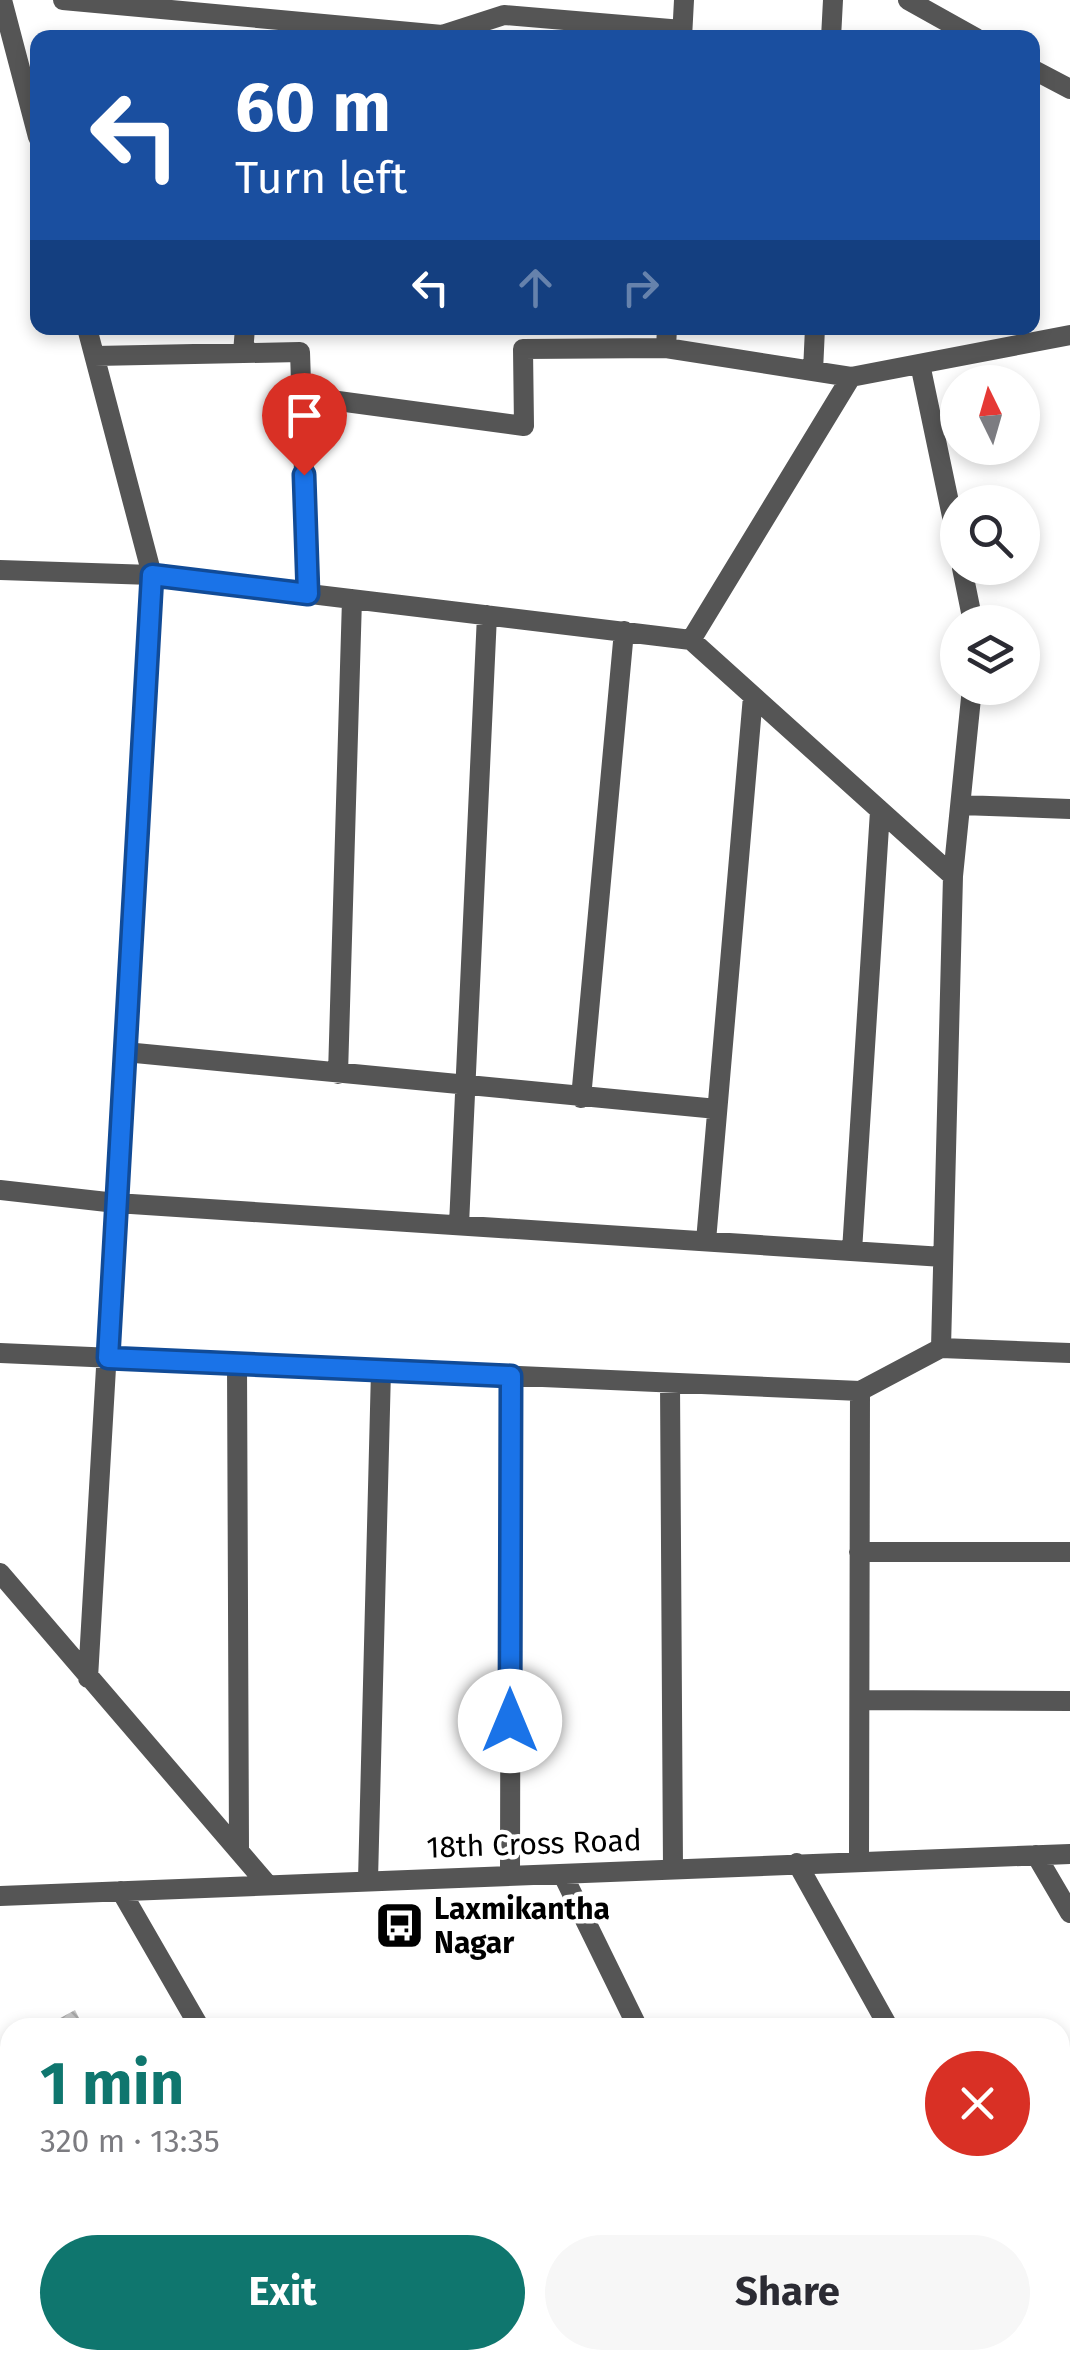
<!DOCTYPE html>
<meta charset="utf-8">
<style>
body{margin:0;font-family:"Fira Sans",sans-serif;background:#f7f7f7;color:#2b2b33;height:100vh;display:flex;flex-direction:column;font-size:38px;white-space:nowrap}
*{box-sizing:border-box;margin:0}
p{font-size:32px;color:#7c7c81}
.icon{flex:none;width:55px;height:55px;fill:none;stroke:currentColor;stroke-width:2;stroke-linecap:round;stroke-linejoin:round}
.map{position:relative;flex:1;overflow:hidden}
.side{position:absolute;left:0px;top:2018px;width:1070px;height:352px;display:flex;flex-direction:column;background:#fff;border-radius:30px 30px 0 0;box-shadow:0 5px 15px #0003}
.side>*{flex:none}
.top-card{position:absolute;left:30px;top:30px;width:1010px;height:305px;border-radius:20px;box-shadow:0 5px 15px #0003;background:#1a4fa0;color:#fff;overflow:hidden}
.needle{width:65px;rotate:355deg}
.tools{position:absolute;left:940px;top:365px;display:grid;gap:20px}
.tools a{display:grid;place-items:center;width:100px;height:100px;border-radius:50%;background:#fff;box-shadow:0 5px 15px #0003;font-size:50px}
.pin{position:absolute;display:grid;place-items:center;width:85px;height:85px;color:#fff;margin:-102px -42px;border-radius:50% 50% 50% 0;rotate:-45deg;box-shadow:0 0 10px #0007}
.pin .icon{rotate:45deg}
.me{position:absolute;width:110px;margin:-55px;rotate:0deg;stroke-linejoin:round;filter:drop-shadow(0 0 8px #0008)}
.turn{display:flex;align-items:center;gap:35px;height:210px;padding:0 40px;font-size:45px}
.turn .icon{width:130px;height:130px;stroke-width:2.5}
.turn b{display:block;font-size:70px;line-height:85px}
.lanes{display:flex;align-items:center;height:95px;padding:0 40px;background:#0003;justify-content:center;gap:50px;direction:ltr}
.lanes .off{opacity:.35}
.round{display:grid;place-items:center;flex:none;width:105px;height:105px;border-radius:52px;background:#f7f7f7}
.summary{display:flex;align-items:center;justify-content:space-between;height:170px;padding:0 40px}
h1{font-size:60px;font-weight:700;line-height:75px;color:#0f766e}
.action{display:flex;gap:20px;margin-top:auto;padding:20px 40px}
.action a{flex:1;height:115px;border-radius:60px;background:#0f766e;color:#fff;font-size:40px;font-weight:700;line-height:115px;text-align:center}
.action a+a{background:#f7f7f7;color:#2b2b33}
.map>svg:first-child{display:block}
.building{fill:url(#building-cross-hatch)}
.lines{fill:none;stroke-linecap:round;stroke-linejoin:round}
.street{stroke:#555;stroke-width:20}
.route-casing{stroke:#114b97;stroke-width:25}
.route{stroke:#1a73e8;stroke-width:18}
.labels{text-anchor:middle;stroke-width:9;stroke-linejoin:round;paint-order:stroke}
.street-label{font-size:30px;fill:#000;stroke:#fff}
.poi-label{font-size:30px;font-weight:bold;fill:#000;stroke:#fff;text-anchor:start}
</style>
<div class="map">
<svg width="1070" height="2368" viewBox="0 0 1070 2368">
<defs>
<pattern id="building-cross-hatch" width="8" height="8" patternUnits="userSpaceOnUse" patternTransform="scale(2.5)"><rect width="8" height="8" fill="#c4c4c4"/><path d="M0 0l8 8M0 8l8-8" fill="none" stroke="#a7a7a7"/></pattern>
</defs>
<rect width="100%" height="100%" fill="#fff"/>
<path class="building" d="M75,2010L84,2028H42Z
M10,2124V2242L0,2227V2131Z
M87,2360H141L146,2368H74Z
M212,2360H281L268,2368H217Z"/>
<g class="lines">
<path class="street" d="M2,0L38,137
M63,0L442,35L504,15L682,30
M908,0L976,38
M682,38L684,0
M831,38L833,0
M1032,69L1070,89
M87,328L152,575L88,1678
M666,348L667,328
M243,353L245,328
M95,356L300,352L308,594
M920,364L958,545
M813,371L815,328
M301,396L524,426L523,349L666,348L851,377
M962,568L973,622
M0,570L152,575L691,640L953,876
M691,640L851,377L1070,335
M961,805L1070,809
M125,1052L717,1109
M338,1074L352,599
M581,1098L624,631
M0,1190L116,1203L943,1257
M459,1225L487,615
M706,1241L753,696
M852,1251L880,811
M941,1348L953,876L972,688
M0,1353L860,1391L941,1348L1070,1353
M237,1364L239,1848
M670,1383L673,1868
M859,1552H1070
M0,1573L267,1884
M860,1700L1070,1701
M1036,1855L1070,1913
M859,1861L860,1391
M797,1863L889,2028
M510,1874L511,1376
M563,1875L638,2028
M368,1880L381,1370
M121,1891L200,2028
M0,1896L1070,1854
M0,2081L10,2098
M1060,2236L1070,2230
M166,2360L171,2368
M392,2360L397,2368
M801,2360L805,2368
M855,2368L867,2360"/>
</g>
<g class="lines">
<defs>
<path id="route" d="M304,475L308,594L152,575L108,1358L511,1376L510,1721"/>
</defs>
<use href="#route" class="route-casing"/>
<use href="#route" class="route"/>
</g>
<defs>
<symbol id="bus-square" viewBox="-11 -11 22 22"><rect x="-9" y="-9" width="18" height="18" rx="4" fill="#000" stroke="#fff"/><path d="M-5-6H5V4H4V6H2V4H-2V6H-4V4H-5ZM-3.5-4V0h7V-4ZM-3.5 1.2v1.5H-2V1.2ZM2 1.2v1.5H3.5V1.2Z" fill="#fff"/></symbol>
</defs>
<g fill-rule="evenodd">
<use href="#bus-square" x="372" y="1898" width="55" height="55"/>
</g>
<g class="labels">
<g class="street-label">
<text transform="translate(534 1844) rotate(-2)" y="10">18th Cross Road</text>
</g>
<g class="poi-label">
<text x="434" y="1919">Laxmikantha<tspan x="434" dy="34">Nagar</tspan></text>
</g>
</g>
</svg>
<div class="tools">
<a><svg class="needle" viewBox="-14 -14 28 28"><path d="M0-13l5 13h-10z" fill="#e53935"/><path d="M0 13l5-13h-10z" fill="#7c7c81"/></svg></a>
<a><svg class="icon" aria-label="search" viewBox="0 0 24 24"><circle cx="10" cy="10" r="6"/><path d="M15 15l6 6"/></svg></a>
<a><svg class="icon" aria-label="layers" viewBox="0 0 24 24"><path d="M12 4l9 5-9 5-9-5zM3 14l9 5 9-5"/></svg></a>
</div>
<div class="pin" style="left:304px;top:475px;background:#d93025"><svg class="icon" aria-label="arrive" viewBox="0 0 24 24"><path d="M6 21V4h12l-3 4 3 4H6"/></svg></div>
<svg class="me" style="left:510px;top:1721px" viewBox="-20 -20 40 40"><circle r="19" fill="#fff"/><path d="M0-13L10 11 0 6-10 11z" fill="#1a73e8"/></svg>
<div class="top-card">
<div class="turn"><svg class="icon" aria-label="left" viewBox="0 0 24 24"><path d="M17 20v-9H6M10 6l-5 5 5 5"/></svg><div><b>60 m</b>Turn left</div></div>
<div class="lanes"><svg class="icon" aria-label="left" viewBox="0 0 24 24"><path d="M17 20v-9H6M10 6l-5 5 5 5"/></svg><svg class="icon off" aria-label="ahead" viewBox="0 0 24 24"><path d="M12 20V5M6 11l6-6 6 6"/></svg><svg class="icon off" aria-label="right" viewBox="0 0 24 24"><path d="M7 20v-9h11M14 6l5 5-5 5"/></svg></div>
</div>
<section class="side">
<div class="summary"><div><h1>1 min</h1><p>320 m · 13:35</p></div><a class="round" style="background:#d93025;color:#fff"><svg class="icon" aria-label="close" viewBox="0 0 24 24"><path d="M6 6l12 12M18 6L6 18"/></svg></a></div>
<div class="action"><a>Exit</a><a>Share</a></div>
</section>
</div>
